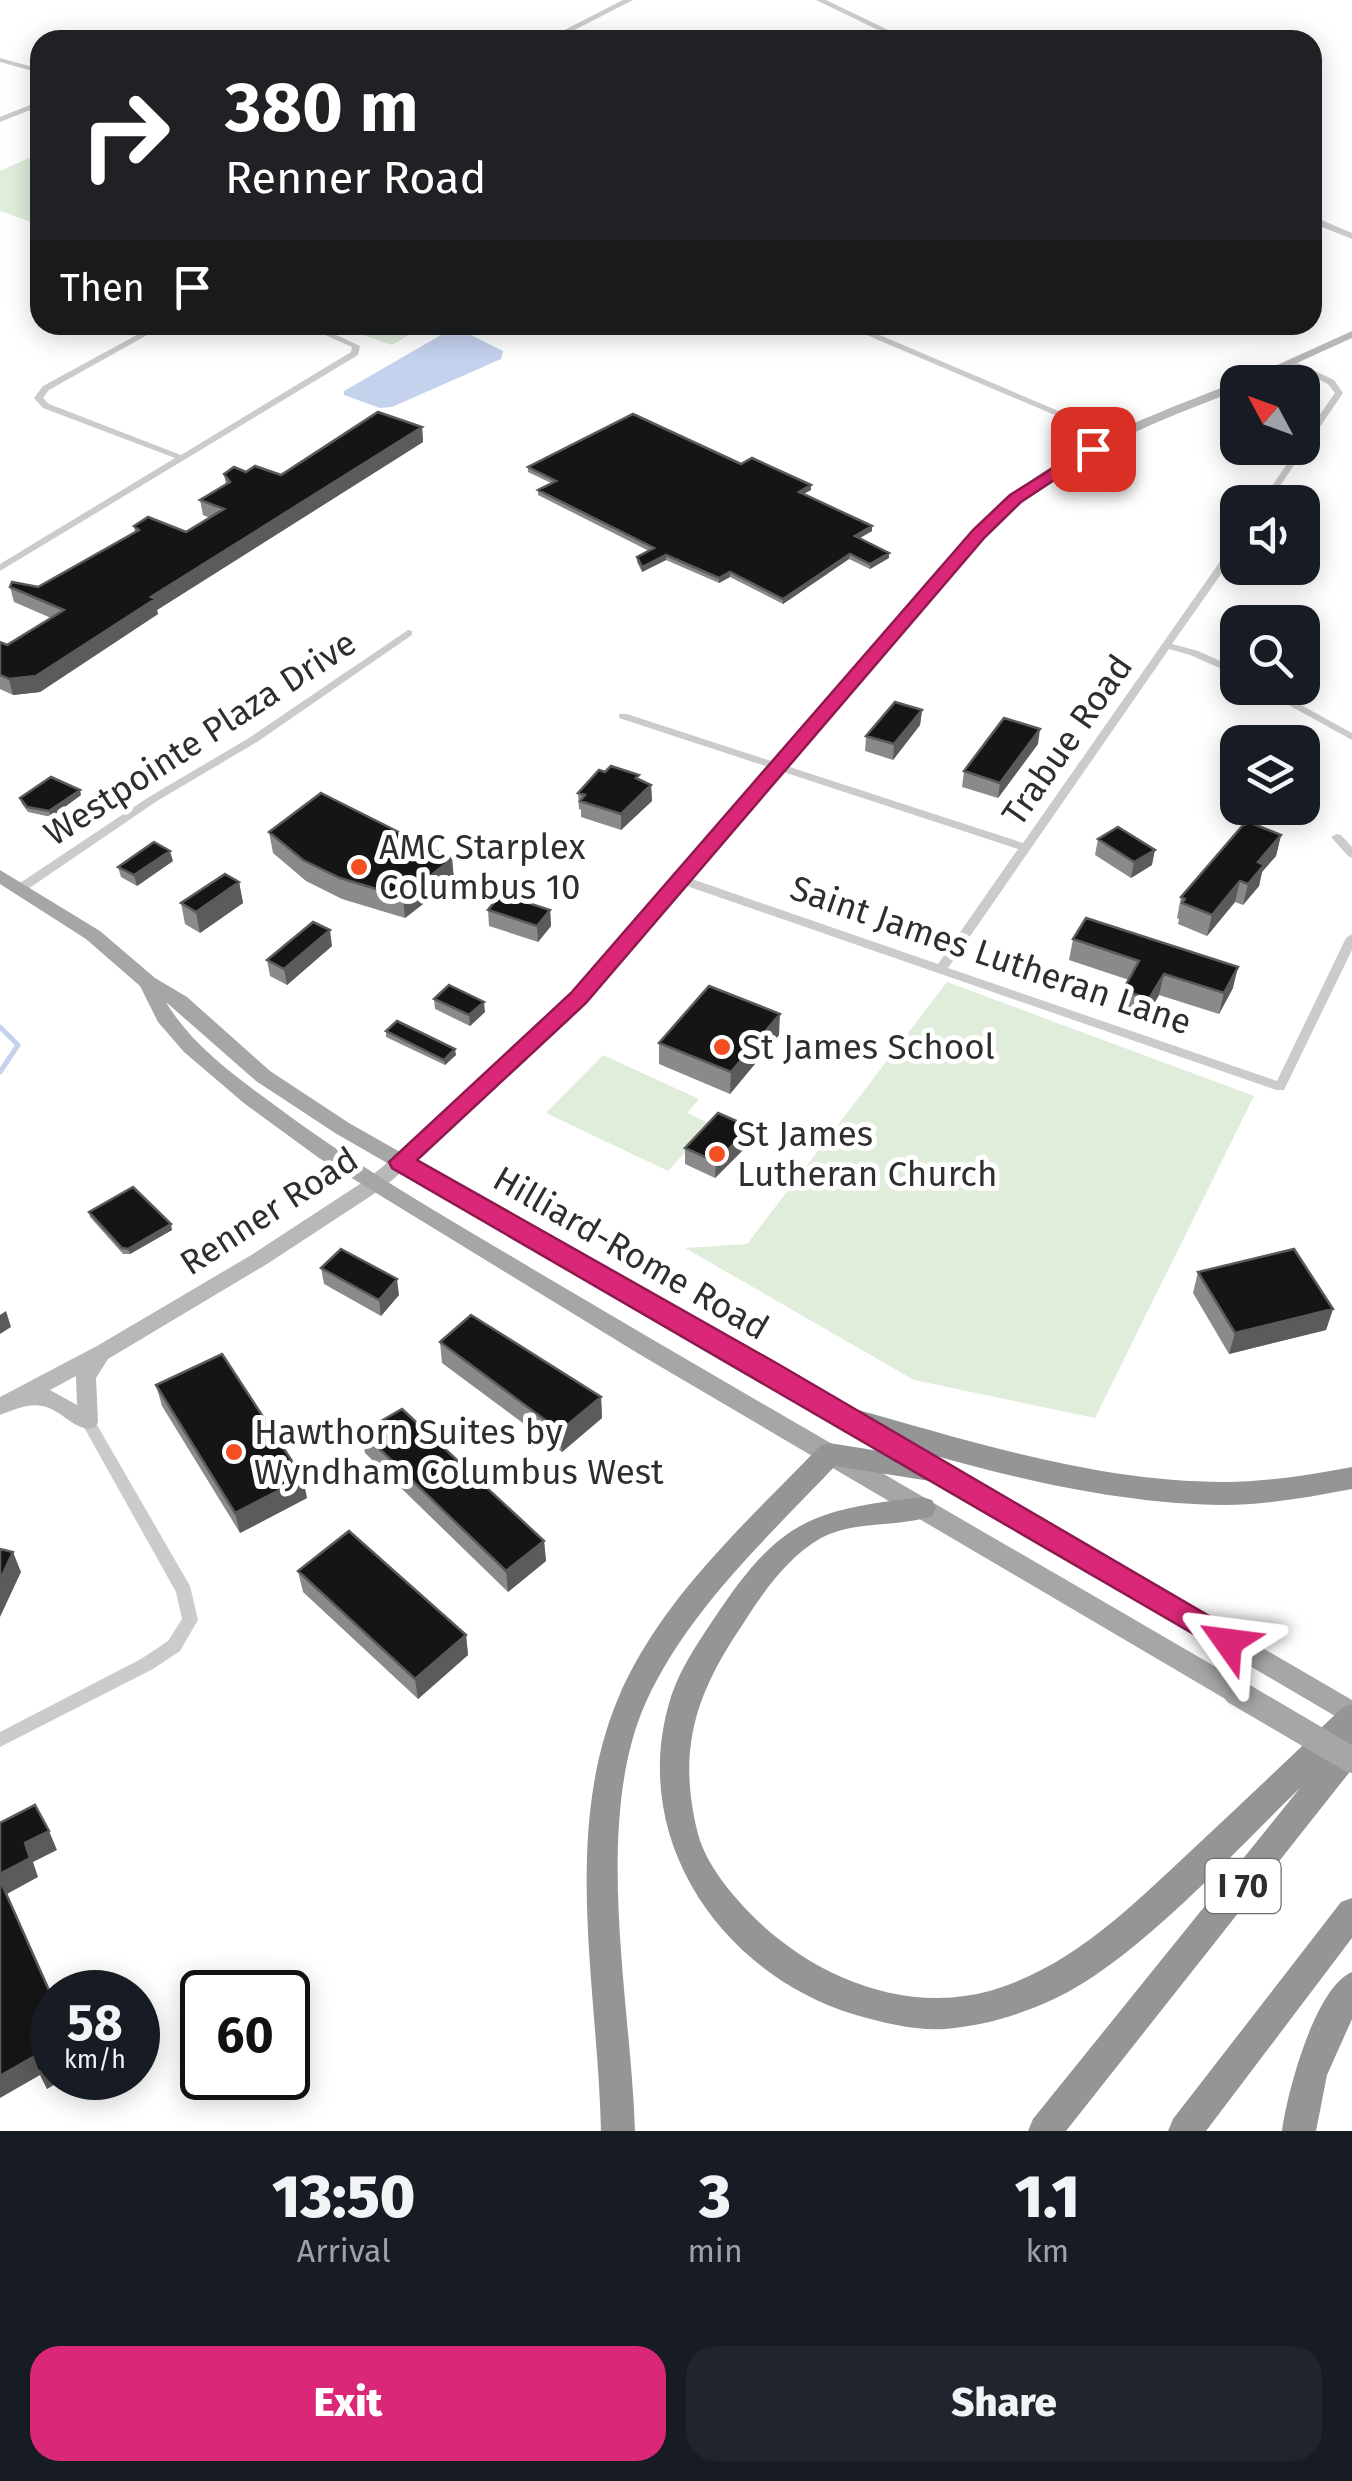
<!DOCTYPE html>
<style>
body{margin:0;font-family:"Fira Sans",sans-serif;background:#20242c;color:#f1f3f6;height:100vh;display:flex;flex-direction:column;font-size:38px;white-space:nowrap}
*{box-sizing:border-box;margin:0}
p{font-size:32px;color:#9ea1a6}
.icon{flex:none;width:55px;height:55px;fill:none;stroke:currentColor;stroke-width:2;stroke-linecap:round;stroke-linejoin:round}
.map{position:relative;height:2131px;overflow:hidden}
.sheet{display:flex;flex-direction:column;background:#171b24;flex:1}
.sheet>*{flex:none}
.banner{position:absolute;left:30px;top:30px;width:1292px;height:305px;border-radius:30px;box-shadow:0 5px 25px #0003;background:#202124;color:#fff;overflow:hidden}
.needle{width:65px;rotate:311deg}
.tools{position:absolute;left:1220px;top:365px;display:grid;gap:20px}
.tools a{display:grid;place-items:center;width:100px;height:100px;border-radius:20px;background:#171b24;box-shadow:0 5px 25px #0003;font-size:50px}
.speed{position:absolute;left:30px;top:1970px;display:flex;gap:20px;font-size:50px;font-weight:700;text-align:center}
.speed>*{display:grid;place-content:center;width:130px;height:130px;border-radius:50%;background:#171b24;box-shadow:0 5px 25px #0003;line-height:1}
.speed small{font-size:25px;font-weight:400}
.speed .limit{border:5px solid #111;border-radius:15px;background:#fff;color:#111}
.pin{position:absolute;display:grid;place-items:center;width:85px;height:85px;color:#fff;margin:-42px;border-radius:20px;box-shadow:0 5px 15px #0006}
.me{position:absolute;width:110px;margin:-55px;rotate:301deg;stroke-linejoin:round;filter:drop-shadow(0 0 8px #0008)}
.turn{display:flex;align-items:center;gap:35px;height:210px;padding:0 30px;font-size:45px}
.turn .icon{width:130px;height:130px;stroke-width:2.5}
.turn b{display:block;font-size:70px;line-height:85px}
.then{display:flex;align-items:center;height:95px;padding:0 30px;background:#0003;gap:20px;font-size:38px}
.eta{display:flex;justify-content:space-evenly;align-items:center;height:170px;text-align:center}
.eta b{font-size:60px;font-weight:800;line-height:70px}
.cta{display:flex;gap:20px;margin-top:auto;padding:20px 30px}
.cta a{flex:1;height:115px;border-radius:30px;background:#db2777;color:#fff;font-size:40px;font-weight:800;line-height:115px;text-align:center}
.cta a+a{background:#20242c;color:#f1f3f6}
.map>svg:first-child{display:block}
.green{fill:#dfedda}
.water{fill:#c5d2ee}
.lines{fill:none;stroke-linecap:round;stroke-linejoin:round}
.stream{stroke:#c5d2ee;stroke-width:5}
.minor{fill:#cbcbcb;fill-rule:evenodd}
.tertiary{fill:#cbcbcb;fill-rule:evenodd}
.secondary{fill:#b8b8b8;fill-rule:evenodd}
.primary{fill:#a6a6a6;fill-rule:evenodd}
.motorway{fill:#959595;fill-rule:evenodd}
.primary-bridge{stroke:#a6a6a6;stroke-width:26}
.wall{fill:#8a8a8a}
.shaded-wall{fill:#5b5b5b}
.building{fill:#151515;stroke:#5b5b5b;stroke-width:2.5}
.route{fill:#db2777;stroke:#8e194d;stroke-width:2.5}
.poi-dot{fill:#f44f22;stroke:#fff;stroke-width:4}
.labels{text-anchor:middle;stroke-width:10;stroke-linejoin:round;paint-order:stroke}
.shield{fill:#fff;stroke:#6d6d6d;stroke-width:2.5}
.shield-label{font-size:32px;font-weight:bold;fill:#2e2e2e}
.street-label{font-size:35px;fill:#2e2e2e;stroke:#fff}
.poi-label{font-size:35px;fill:#2e2e2e;stroke:#fff;text-anchor:start}
</style>
<div class="map">
<svg width="1352" height="2131" viewBox="0 0 1352 2131">
<rect width="100%" height="100%" fill="#fff"/>
<path class="green" d="M40,153V225L0,211V171Z
M334,325H425L392,345Z
M947,982L1254,1096L1095,1418L914,1380L685,1248L747,1244Z
M603,1055L699,1099L687,1113L711,1124L668,1171L546,1113Z"/>
<path class="water" d="M448,331L467,333L503,351L501,359L392,407L380,408L344,395V391Z"/>
<g class="lines">
<path class="stream" d="M0,1027L18,1045L0,1072"/>
<path class="minor" d="M40,101V106L0,122V117Z
M155,325H165L49,390L43,398L49,404L181,455L351,352L352,347L303,325H314L360,346L358,355L0,571V564L175,458L43,408L34,398L43,386Z
M1290,362H1296L1334,380L1343,393L1269,502H1261L1298,448H1302V440L1335,393L1328,384L1290,366Z
M1238,539V550L1172,644L1198,651L1238,669V676L1190,655L1169,649L948,968L1277,1081L1346,938L1352,934V950L1284,1090H1276L678,883L676,880L678,877H686L938,964L1018,849L619,718V714H627L1023,843L1235,540Z
M408,630L412,631V635L257,742L157,801L25,891H17L15,888L17,885L149,797L249,738Z
M1258,688H1270L1352,733V740Z
M1337,834L1341,835L1352,847V858L1348,856L1331,837Z
M88,1416L93,1418L190,1586L198,1620L180,1651L153,1669L0,1747V1732L141,1659L168,1641L182,1619L176,1592L81,1422L83,1418Z"/>
<path class="tertiary" d="M623,0H633L555,40H545Z
M816,0H826L909,40H899Z
M0,58L40,69V73L0,62Z
M1312,216L1352,233V239L1312,223Z
M843,325H856L1120,437L1111,439Z
M873,650L879,654L877,657L860,676H852V670L869,651Z"/>
<path class="secondary" d="M1352,331V338L1255,382H1240Z
M1234,383H1238V390C1171,416 1102,442 1043,484C978,531 930,597 878,657H868V651C920,591 968,526 1033,479C1093,436 1165,410 1234,383Z
M856,669L863,673L861,676L678,897L569,1020L443,1136L383,1188L267,1264L108,1359L96,1378L98,1422L95,1428C77,1432 66,1415 49,1408C32,1401 16,1409 0,1415V1397L97,1346L253,1254L369,1178L431,1126L557,1012L666,889L851,670ZM76,1376L77,1405L50,1390Z"/>
<path class="primary" d="M0,870L100,931L155,978L187,997L270,1071L349,1123L777,1366L1352,1700V1726L761,1378L335,1133L256,1081L166,1002C190,1043 231,1073 269,1101C352,1164 442,1215 531,1268C768,1408 1007,1545 1245,1684L1249,1692L1245,1700L1236,1704L1227,1700L639,1354L319,1158L245,1104L184,1052L158,1022L140,986L86,939L0,884Z"/>
<path class="motorway" d="M844,1406C967,1440 1094,1482 1224,1482C1267,1482 1309,1475 1352,1467V1489C1309,1497 1267,1505 1223,1505C1099,1504 952,1464 835,1424L831,1417L835,1410Z
M829,1443L930,1459L939,1462L943,1470L939,1478L930,1481L835,1466C767,1538 688,1610 646,1702C592,1822 631,2002 635,2131H601C598,1991 562,1835 617,1701C658,1601 746,1523 820,1446Z
M922,1497L932,1500L936,1508L932,1516C896,1528 855,1520 821,1538C786,1558 762,1594 741,1627C695,1695 677,1751 698,1834C704,1857 721,1881 736,1898C798,1971 903,2020 999,1988C1076,1963 1136,1902 1194,1848C1243,1802 1293,1755 1342,1708L1352,1704V1769L1066,2131H1028L1033,2119L1300,1788C1235,1851 1135,1962 1054,1999C1019,2015 984,2026 945,2029C915,2031 885,2023 856,2015C725,1976 631,1845 668,1707C676,1675 695,1647 713,1620C778,1522 808,1510 922,1497Z
M1352,1898V1938L1206,2131H1168L1173,2119L1341,1902Z
M1352,1972V2019L1327,2075L1316,2131H1282C1287,2093 1315,1987 1352,1972Z"/>
<path class="primary-bridge" d="M1236,1692L1352,1760"/>
</g>
<path class="wall" d="M422,427L423,442L157,610L158,614L40,692L13,695L0,689V642L7,645L51,618L14,602L10,587H38L135,533L134,526L186,532L210,518L203,515L200,500L226,485L224,474L246,472L281,475Z
M741,464L811,485V490L803,494L872,526V531L859,538L889,553V558L870,569L849,559L783,604L730,577L719,583L666,560L642,572L637,562V557L649,551L538,495V490L551,483L528,472V467Z
M922,710L920,725L893,760L865,751L866,736Z
M1038,744L998,798L962,787L964,771Z
M639,779L651,785L652,801L621,830L581,817V810L579,809L578,793Z
M81,795L51,817L28,812L22,804L20,798Z
M269,832L452,859L454,880L405,918L342,899L306,881L273,853Z
M1281,835L1276,856L1262,872L1259,886L1243,905L1235,902L1207,936L1178,924L1179,919L1177,918L1181,897Z
M1098,839L1152,865L1131,878L1095,855Z
M173,861L137,886L121,877L118,867Z
M239,882L243,903L200,933L185,924L181,903Z
M488,910H550L551,926L538,942L489,926Z
M1073,939L1233,988L1219,1014L1159,995L1145,1020L1119,1012L1123,990L1129,980L1069,960Z
M332,946L287,985L270,976L267,960Z
M434,999L485,1012L470,1026L435,1009Z
M386,1031L456,1055L445,1065L386,1037Z
M779,1035L730,1094L659,1064V1043Z
M749,1144L715,1178L685,1164V1148Z
M89,1212L172,1230L130,1254H123L90,1217Z
M321,1268L399,1295L381,1316L324,1284Z
M1198,1272L1333,1309L1326,1330L1229,1354L1193,1293Z
M440,1342L601,1397L602,1418L562,1452L442,1363Z
M156,1385L307,1498L240,1533L162,1406Z
M362,1432L544,1541L546,1561L508,1592L365,1453Z
M298,1571L466,1635L468,1655L418,1699L303,1592Z"/>
<path class="shaded-wall" d="M422,427L423,442L157,610L158,614L40,692L13,695L9,679L151,597Z
M811,485V490L798,497L799,492Z
M872,526V531L855,541V536Z
M889,553V558L870,569V564Z
M850,554L849,559L783,604V599Z
M666,555V560L642,572V567Z
M730,572V577L719,583V578Z
M922,710L920,725L893,760L894,744Z
M1040,729L1038,744L998,798L1000,783Z
M651,785L652,801L621,830V814Z
M80,790L81,795L51,817L49,811Z
M1281,835L1276,856L1262,872L1259,886L1243,905L1248,884L1258,862Z
M1155,850L1152,865L1131,878L1134,862Z
M170,851L173,861L137,886L134,875Z
M452,859L454,880L405,918L403,897Z
M1240,881L1235,902L1207,936L1212,915Z
M239,882L243,903L200,933L196,912Z
M550,910L551,926L538,942L537,926Z
M330,930L332,946L287,985L284,969Z
M1238,967L1233,988L1219,1014L1224,993Z
M1164,974L1159,995L1145,1020L1149,999Z
M484,1002L485,1012L470,1026L469,1015Z
M780,1014L779,1035L730,1094L731,1072Z
M455,1049L456,1055L445,1065L444,1060Z
M750,1127L749,1144L715,1178L716,1162Z
M171,1224L172,1230L130,1254L128,1249Z
M397,1279L399,1295L381,1316L379,1300Z
M1333,1309L1326,1330L1229,1354L1235,1333Z
M6,1311L11,1327L0,1334V1315Z
M601,1397L602,1418L562,1452L560,1431Z
M303,1478L307,1498L240,1533L235,1513Z
M544,1541L546,1561L508,1592L506,1571Z
M13,1552L21,1572L0,1617V1580Z
M466,1635L468,1655L418,1699L415,1679Z
M49,1831L57,1850L33,1862L38,1877L7,1894L0,1880V1874L25,1843Z
M33,2057L52,2063V2078H66L47,2089L40,2075L0,2098V2076Z"/>
<path class="building" d="M378,412L422,427L151,597L155,599L36,676L9,679L0,675V642L7,645L64,610L10,587L12,582L38,587L139,530L134,526L148,517L186,532L224,509L200,500L230,482L224,474L234,467L246,472L255,466L281,475Z
M633,414L741,464L752,458L811,485L799,492L872,526L855,536L889,553L870,564L850,554L783,599L730,572L719,578L666,555L642,567L637,557L654,548L538,490L556,481L528,467Z
M895,702L922,710L894,744L866,736Z
M1004,718L1040,729L1000,783L964,771Z
M611,766L639,775L636,778L651,785L621,814L580,801L585,795L578,793L599,770L605,772Z
M51,777L80,790L49,811L27,807L20,798Z
M321,793L452,859L403,897L340,878L303,860L269,832Z
M1251,823L1281,835L1258,862L1264,865L1248,884L1240,881L1212,915L1182,903L1185,899L1181,897L1243,825Z
M1118,827L1155,850L1134,862L1098,839Z
M154,842L170,851L134,875L118,867Z
M225,874L239,882L196,912L181,903Z
M501,894L550,910L537,926L488,910Z
M1086,918L1238,967L1224,993L1164,974L1149,999L1123,990L1139,961L1073,939Z
M313,922L330,930L284,969L267,960Z
M449,985L484,1002L469,1015L434,999Z
M709,986L780,1014L731,1072L659,1043Z
M397,1021L455,1049L444,1060L386,1031Z
M718,1113L750,1127L716,1162L685,1148Z
M133,1187L171,1224L128,1249L122,1248L89,1212Z
M341,1249L397,1279L379,1300L321,1268Z
M1294,1249L1333,1309L1235,1333L1198,1272Z
M471,1315L601,1397L560,1431L440,1342Z
M222,1354L303,1478L235,1513L156,1385Z
M402,1409L544,1541L506,1571L362,1432Z
M349,1531L466,1635L415,1679L298,1571Z
M0,1549L13,1552L0,1580Z
M35,1805L49,1831L25,1843L30,1858L0,1874V1823Z
M0,1880L52,1997V2063L38,2072L33,2057L0,2076Z"/>
<path class="route" d="M1088,446L1101,449L1021,502L985,537L586,1003L417,1160L778,1364L1238,1633L1242,1642L1238,1651L1228,1654L392,1168L389,1162L571,993L973,530L1010,495Z"/>
<g class="poi-dot">
<circle cx="359" cy="867" r="10"/>
<circle cx="722" cy="1047" r="10"/>
<circle cx="717" cy="1154" r="10"/>
<circle cx="234" cy="1452" r="10"/>
</g>
<g class="labels">
<rect class="shield" x="1205.5" y="1859" width="75" height="54" rx="8"/>
<g class="shield-label">
<text x="1243" y="1897">I 70</text>
</g>
<g class="street-label">
<text transform="translate(200 738) rotate(-33)" y="12">Westpointe Plaza Drive</text>
<text transform="translate(1067 740) rotate(-55)" y="12">Trabue Road</text>
<text transform="translate(991 955) rotate(19)" y="12">Saint James Lutheran Lane</text>
<text transform="translate(269 1211) rotate(-33)" y="12">Renner Road</text>
<text transform="translate(631 1253) rotate(30)" y="12">Hilliard-Rome Road</text>
</g>
<g class="poi-label">
<text x="379" y="859">AMC Starplex<tspan x="379" dy="40">Columbus 10</tspan></text>
<text x="742" y="1059">St James School</text>
<text x="737" y="1146">St James<tspan x="737" dy="40">Lutheran Church</tspan></text>
<text x="254" y="1444">Hawthorn Suites by<tspan x="254" dy="40">Wyndham Columbus West</tspan></text>
</g>
</g>
</svg>
<div class="tools">
<a><svg class="needle" viewBox="-14 -14 28 28"><path d="M0-13l5 13h-10z" fill="#e53935"/><path d="M0 13l5-13h-10z" fill="#9ea1a6"/></svg></a>
<a><svg class="icon" aria-label="sound" viewBox="0 0 24 24"><path d="M4 9h4l5-4v14l-5-4H4zM17 9q2 3 0 6"/></svg></a>
<a><svg class="icon" aria-label="search" viewBox="0 0 24 24"><circle cx="10" cy="10" r="6"/><path d="M15 15l6 6"/></svg></a>
<a><svg class="icon" aria-label="layers" viewBox="0 0 24 24"><path d="M12 4l9 5-9 5-9-5zM3 14l9 5 9-5"/></svg></a>
</div>
<div class="speed"><div>58<small>km/h</small></div><div class="limit">60</div></div>
<div class="pin" style="left:1093px;top:449px;background:#d93025"><svg class="icon" aria-label="arrive" viewBox="0 0 24 24"><path d="M6 21V4h12l-3 4 3 4H6"/></svg></div>
<svg class="me" style="left:1228px;top:1642px" viewBox="-20 -20 40 40"><path d="M0-17L14 15 0 8-14 15z" fill="#db2777" stroke="#fff" stroke-width="4"/></svg>
<div class="banner">
<div class="turn"><svg class="icon" aria-label="right" viewBox="0 0 24 24"><path d="M7 20v-9h11M14 6l5 5-5 5"/></svg><div><b>380 m</b>Renner Road</div></div>
<div class="then">Then<svg class="icon" aria-label="arrive" viewBox="0 0 24 24"><path d="M6 21V4h12l-3 4 3 4H6"/></svg></div>
</div>
</div>
<section class="sheet">
<div class="eta">
<div><b>13:50</b><p>Arrival</p></div>
<div><b>3</b><p>min</p></div>
<div><b>1.1</b><p>km</p></div>
</div>
<div class="cta"><a>Exit</a><a>Share</a></div>
</section>
